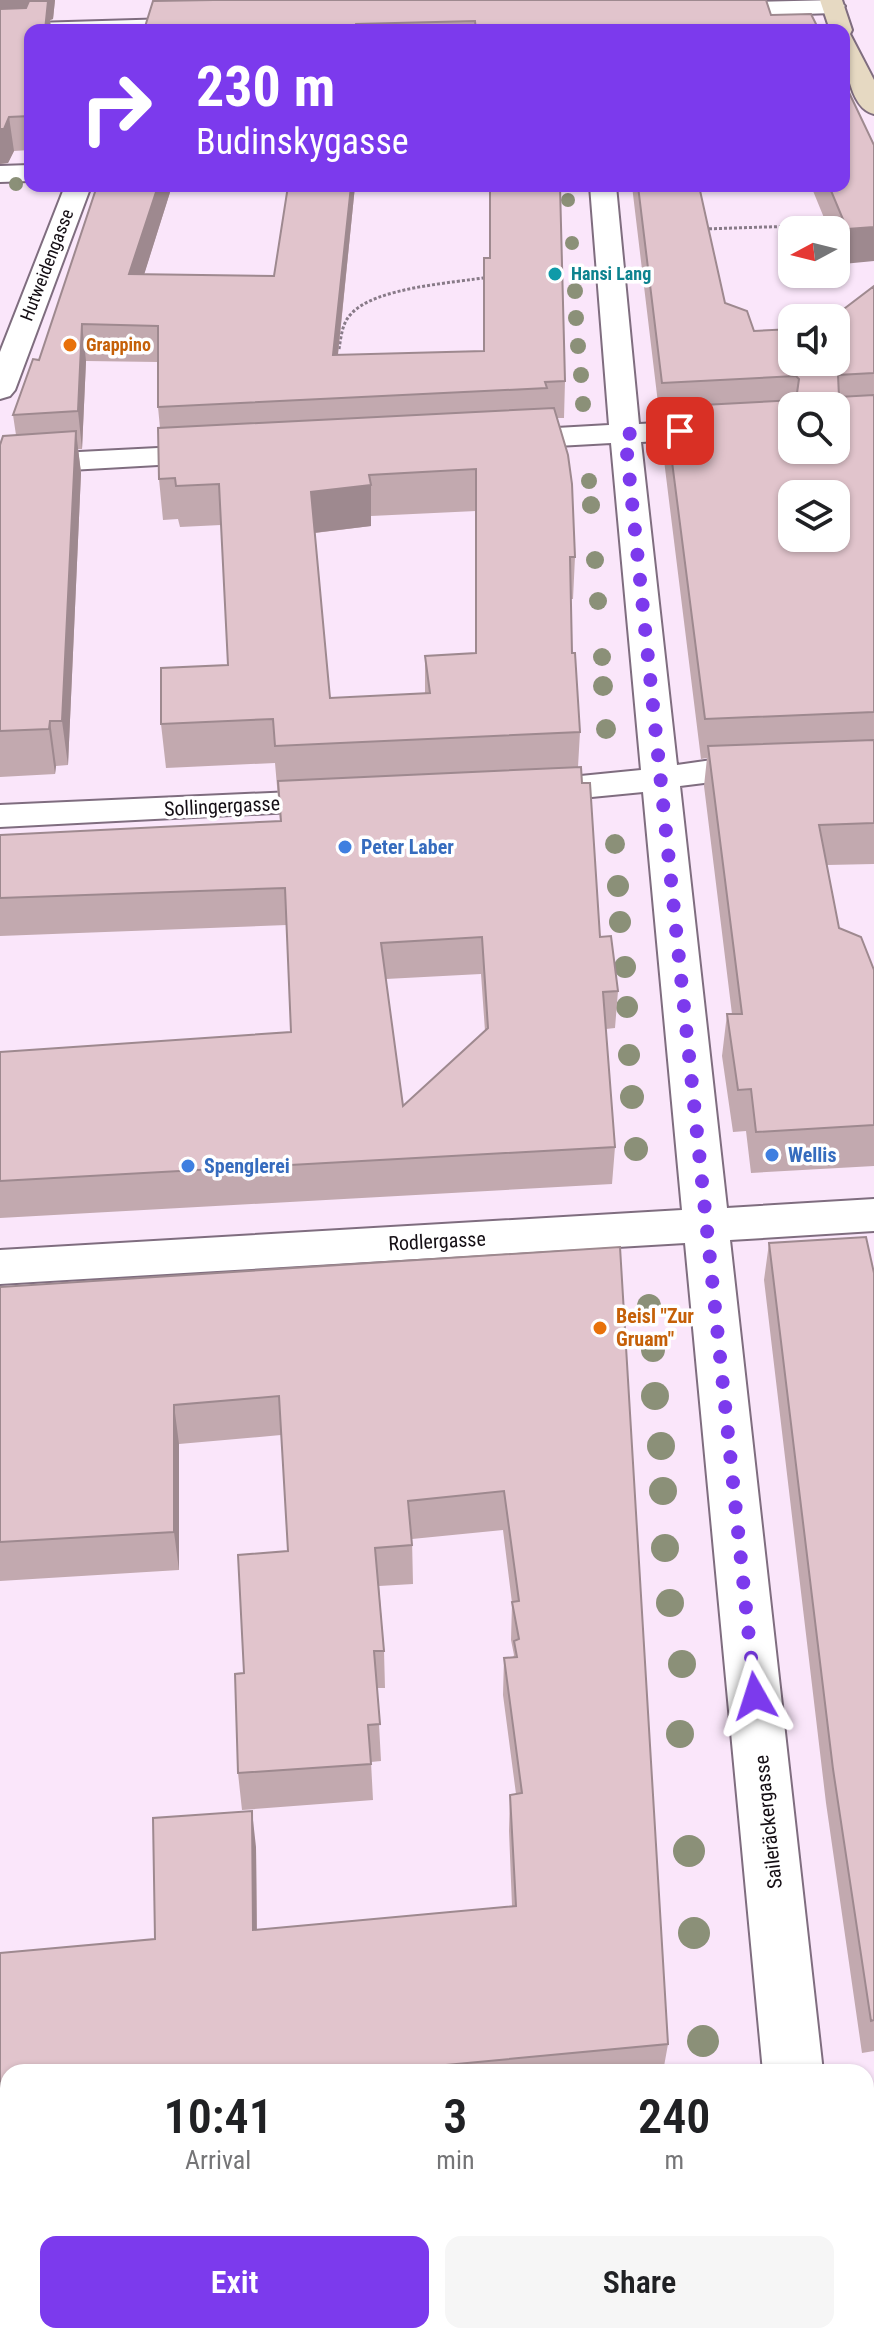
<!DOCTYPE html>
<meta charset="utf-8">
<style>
body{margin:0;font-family:"Roboto Condensed",sans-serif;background:#f6f6f6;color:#202124;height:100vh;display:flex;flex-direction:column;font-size:30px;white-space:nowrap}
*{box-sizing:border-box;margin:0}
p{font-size:26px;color:#757577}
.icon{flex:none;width:44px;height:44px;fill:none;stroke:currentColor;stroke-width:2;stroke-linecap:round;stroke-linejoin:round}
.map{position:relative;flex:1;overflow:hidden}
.drawer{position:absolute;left:0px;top:2064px;width:874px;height:280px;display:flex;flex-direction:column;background:#fff;border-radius:24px 24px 0 0;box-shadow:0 2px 6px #0004}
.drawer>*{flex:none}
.hud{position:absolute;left:24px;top:24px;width:826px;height:168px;border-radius:16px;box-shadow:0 2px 6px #0004;background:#7c3aed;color:#fff;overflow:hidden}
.needle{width:52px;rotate:263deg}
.controls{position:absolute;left:778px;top:216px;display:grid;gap:16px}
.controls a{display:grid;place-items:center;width:72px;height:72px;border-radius:16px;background:#fff;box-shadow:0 2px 6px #0004;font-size:40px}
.pin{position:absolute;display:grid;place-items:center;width:68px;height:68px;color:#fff;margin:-34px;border-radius:16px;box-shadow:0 4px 12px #0006}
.me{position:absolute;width:88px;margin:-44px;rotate:354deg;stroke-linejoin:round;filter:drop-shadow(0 0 6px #0008)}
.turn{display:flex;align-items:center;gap:28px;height:168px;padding:0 40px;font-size:36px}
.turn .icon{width:104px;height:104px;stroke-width:2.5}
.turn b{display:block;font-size:56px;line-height:68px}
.eta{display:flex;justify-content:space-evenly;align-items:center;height:136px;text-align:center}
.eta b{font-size:48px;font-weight:600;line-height:56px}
.action{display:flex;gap:16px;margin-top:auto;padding:16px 40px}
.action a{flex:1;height:92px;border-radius:16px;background:#7c3aed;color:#fff;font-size:32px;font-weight:600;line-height:92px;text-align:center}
.action a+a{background:#f6f6f6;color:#202124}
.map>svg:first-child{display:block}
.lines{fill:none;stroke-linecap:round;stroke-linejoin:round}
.street-casing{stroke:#7f6d7f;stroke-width:4}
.secondary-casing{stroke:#7f6d7f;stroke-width:4}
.path-far1{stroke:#887b88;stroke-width:3;stroke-dasharray:3 2;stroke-linecap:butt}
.path{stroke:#887b88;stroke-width:7;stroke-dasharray:8 5;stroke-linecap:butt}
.street{fill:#fff;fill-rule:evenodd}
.secondary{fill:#e6d9c2;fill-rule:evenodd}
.tree{fill:#8b9078}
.wall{fill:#c2a9af;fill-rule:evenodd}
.shaded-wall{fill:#9e898f}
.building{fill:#e1c4cc;stroke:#9e898f;stroke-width:2;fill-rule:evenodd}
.route{stroke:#7c3aed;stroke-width:14;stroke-dasharray:0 25.2}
.culture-dot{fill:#0f9aa8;stroke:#fff;stroke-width:3}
.food-dot{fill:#e8710a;stroke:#fff;stroke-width:3}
.shop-dot{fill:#3f7fe0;stroke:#fff;stroke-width:3}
.labels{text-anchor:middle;stroke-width:7;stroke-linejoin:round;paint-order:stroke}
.far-street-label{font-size:18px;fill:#140e14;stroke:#fff}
.far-culture-label{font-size:18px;font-weight:bold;fill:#0d838f;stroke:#fff;text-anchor:start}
.far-food-label{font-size:18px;font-weight:bold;fill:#c56008;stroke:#fff;text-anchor:start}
.street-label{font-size:20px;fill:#140e14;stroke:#fff}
.shop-label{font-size:20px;font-weight:bold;fill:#366cbe;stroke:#fff;text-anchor:start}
.food-label{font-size:20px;font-weight:bold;fill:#c56008;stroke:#fff;text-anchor:start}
</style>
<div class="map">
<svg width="874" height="2344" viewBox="0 0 874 2344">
<rect width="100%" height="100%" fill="#fae6fa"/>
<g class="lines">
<defs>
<path id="street" d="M837,0L845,6L834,13L708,17L697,10L708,3Z
M204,18L212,20L215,25L212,30H30V37L0,38V24Z
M30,165V181L0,182V166Z
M65,186H91L15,390L10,396L0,399V352Z
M590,186H616L639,424L792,416V434L641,442L677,765L712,760L874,755V777L712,782L680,786L727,1208L874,1199V1231L730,1240L823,2072H763L685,1243L0,1284V1250L682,1210L643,792L530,803L517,800L512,792L517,784L530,781L641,770L611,443L502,449L491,446L487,440L491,434L502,431L609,425Z
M217,445L228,447L232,454L228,461L0,474V456Z
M337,790L350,793L356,801L350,809L0,827V805Z
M874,2101V2163L866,2164V2102Z
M8,2189V2253L0,2254V2190Z
M752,2336H818L817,2344H751Z"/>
<path id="secondary" d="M820,0H842L852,30L850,34L874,80V114C847,108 844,53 844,30H830Z"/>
</defs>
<use href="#street" class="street-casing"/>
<use href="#secondary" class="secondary-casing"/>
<path class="path-far1" d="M704,229L827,225
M334,349H339C341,337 342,323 351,314C375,287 454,283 489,277"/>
<path class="path" d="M134,2336V2344"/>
<use href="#street" class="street"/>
<use href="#secondary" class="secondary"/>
</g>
<g class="tree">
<circle cx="16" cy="184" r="7"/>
<circle cx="568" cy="200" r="7"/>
<circle cx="572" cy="243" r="7"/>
<circle cx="575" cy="291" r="8"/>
<circle cx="576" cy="318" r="8"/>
<circle cx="578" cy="346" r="8"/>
<circle cx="581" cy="375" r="8"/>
<circle cx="583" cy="404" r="8"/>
<circle cx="589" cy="481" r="8"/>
<circle cx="591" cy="505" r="9"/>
<circle cx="595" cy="560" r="9"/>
<circle cx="598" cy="601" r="9"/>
<circle cx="602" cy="657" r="9"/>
<circle cx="603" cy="686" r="10"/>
<circle cx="606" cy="729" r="10"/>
<circle cx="615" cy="844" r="10"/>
<circle cx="618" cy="886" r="11"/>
<circle cx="620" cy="922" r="11"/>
<circle cx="625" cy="967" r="11"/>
<circle cx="627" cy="1007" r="11"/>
<circle cx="629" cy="1055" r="11"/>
<circle cx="632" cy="1097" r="12"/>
<circle cx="636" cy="1149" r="12"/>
<circle cx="649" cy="1306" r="12"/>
<circle cx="653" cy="1350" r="12"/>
<circle cx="655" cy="1396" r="14"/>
<circle cx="661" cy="1446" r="14"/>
<circle cx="663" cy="1491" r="14"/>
<circle cx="665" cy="1548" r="14"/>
<circle cx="670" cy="1603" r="14"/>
<circle cx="682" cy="1664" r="14"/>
<circle cx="680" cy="1734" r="14"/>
<circle cx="689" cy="1851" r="16"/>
<circle cx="694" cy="1933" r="16"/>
<circle cx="703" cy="2041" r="16"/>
</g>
<path class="wall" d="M0,0H55L53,19L50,20L51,30H30V150L14,151L8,163L0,164Z
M160,0H766L771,15L819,30H144Z
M874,145L843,264L836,248V230H829L811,186H844Z
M97,186H172L144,274L274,276L288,186H355L338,355L484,351V258H489V186H560L565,381L564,418H557L575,557L573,599H571L572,653L580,732L578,767L582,783L600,937L618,991L615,1028L606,1029L615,1147L612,1184L0,1218V1052L291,1032L287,925L0,936V835L280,821L275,763L166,768L161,724L228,665L221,525L180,527L178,519L163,520L159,479L160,428L158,407V362L86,361L82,449H78L81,473L68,765L56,766L55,774L0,777V445L16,435L13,415L39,360ZM476,511L475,653L425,656V693L330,698L315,533L371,526V516ZM481,974L485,1031L403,1106L386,979Z
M632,186H699L725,303L754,331L792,362L874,286V864L827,865L839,928L874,970V1166L751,1173L746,1131L733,1132L722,1056L727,1014H732L704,786L707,758L701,759L662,444L664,420H660Z
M769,1243L874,1273V2051L862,2053L826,1803L764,1280Z
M620,1247L668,2044L663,2072H8V2140L0,2141V1953L155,1939L256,1847L257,1930L512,1906L509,1831L510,1795L516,1794L503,1695L504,1658H513L514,1655L511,1640L512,1603L503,1530L412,1539L413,1584L379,1586L384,1651L385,1688H377L381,1761L371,1762L373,1800L242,1810L238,1773L244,1673L288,1551L281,1435L179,1444V1570L0,1581V1287Z
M874,2251V2344H866L873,2255Z"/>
<path class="shaded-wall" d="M0,0H55L53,19L50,20L51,30L0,24Z
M9,117L14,151L8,163L0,164V129Z
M158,186H172L133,310L129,274Z
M351,186H355L334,392L333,355Z
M874,227V261L843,264L847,229Z
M82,324L86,361L82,449L78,411Z
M76,431L81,473L68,765L62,721Z
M371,485V526L313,533L311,492Z
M50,721L56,766L55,774L49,729Z
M174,1405L179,1444V1570L174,1532Z
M252,1811L256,1847L257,1965L253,1930Z"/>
<path class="building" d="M214,0H766L771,15L811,14L819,30H476L475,21L356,24L355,30H144L153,1Z
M29,1H48L45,30H30V116L9,117L4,129H0V9L26,8Z
M844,82L874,145V227L847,229L829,186H844Z
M97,186H158L129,274L274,276L288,186H351L333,355L484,351V258H490V186H560L565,381L545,382L547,388L158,407V326L82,324L78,411L13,415L33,359L39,360Z
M638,186H699L725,303L747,311L754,331L792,329V362H836V318H832L874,286V373L838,375L839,397L874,395V712L705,719L665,407L796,400L799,379L796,376L662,383ZM792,406H836V450H792ZM792,494H836V538H792Z
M554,408L568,455L572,484L575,557H570L572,653H575L580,732L275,746L273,719L161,724V668L228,665L219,484L176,486L175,478L159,479L158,428ZM476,469V653L425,656L430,693L330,698L311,492L371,485L369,475Z
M76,431L62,721H50L49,729L0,731V445L3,436Z
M874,740V823L819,825L839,928L861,937L874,970V1125L756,1132L751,1089L738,1090L727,1014H742L708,746Z
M581,767L582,783H590L600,937L611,936L618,991L603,992L615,1147L0,1181V1052L291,1032L285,888L0,898V835L281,821L278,781ZM482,937L488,1028L403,1106L381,943Z
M866,1237L874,1273V2020L871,2021L833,1769L769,1243Z
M620,1247L668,2044L371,2072H8V2106L0,2107V1953L155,1939L153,1818L252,1811L253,1930L516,1906L510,1795L522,1793L504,1658L517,1657L514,1641L519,1639L512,1602L519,1601L504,1491L408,1501L412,1545L375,1548L384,1651H374L380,1724L368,1725L371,1764L238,1773L235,1674L244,1673L238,1555L288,1551L279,1396L174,1405V1532L0,1542V1287Z
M166,2336H320V2344H154V2337Z"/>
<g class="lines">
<path class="route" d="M680,431L625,434L755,1696"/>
</g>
<circle class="culture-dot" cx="555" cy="274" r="8"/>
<g class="food-dot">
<circle cx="70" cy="345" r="8"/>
<circle cx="600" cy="1328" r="8"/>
</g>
<g class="shop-dot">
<circle cx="345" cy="847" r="8"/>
<circle cx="772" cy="1155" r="8"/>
<circle cx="188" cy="1166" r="8"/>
</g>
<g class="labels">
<g class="far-street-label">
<text transform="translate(47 265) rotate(-69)" y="6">Hutweidengasse</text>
</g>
<g class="far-culture-label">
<text x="571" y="280">Hansi Lang</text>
</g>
<g class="far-food-label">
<text x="86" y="351">Grappino</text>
</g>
<g class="street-label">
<text transform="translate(222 806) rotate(-3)" y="7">Sollingergasse</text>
<text transform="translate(437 1241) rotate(-3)" y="7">Rodlergasse</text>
<text transform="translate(768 1822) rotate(-96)" y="7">Saileräckergasse</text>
</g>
<g class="shop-label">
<text x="361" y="854">Peter Laber</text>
<text x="788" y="1162">Wellis</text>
<text x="204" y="1173">Spenglerei</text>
</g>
<g class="food-label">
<text x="616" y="1323">Beisl "Zur<tspan x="616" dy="23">Gruam"</tspan></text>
</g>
</g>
</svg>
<div class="controls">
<a><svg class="needle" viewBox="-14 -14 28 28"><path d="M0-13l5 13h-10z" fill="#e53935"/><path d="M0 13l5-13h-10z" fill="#757577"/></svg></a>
<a><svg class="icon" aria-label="sound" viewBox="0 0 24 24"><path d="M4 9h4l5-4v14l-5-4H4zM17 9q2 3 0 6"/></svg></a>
<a><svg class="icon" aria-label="search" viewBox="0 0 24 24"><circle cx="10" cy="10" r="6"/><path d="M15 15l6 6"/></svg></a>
<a><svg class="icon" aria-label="layers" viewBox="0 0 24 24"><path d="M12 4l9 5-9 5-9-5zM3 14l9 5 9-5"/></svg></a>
</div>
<div class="pin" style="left:680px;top:431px;background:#d93025"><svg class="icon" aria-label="arrive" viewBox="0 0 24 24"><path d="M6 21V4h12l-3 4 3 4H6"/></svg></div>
<svg class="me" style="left:755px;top:1696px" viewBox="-20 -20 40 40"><path d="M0-17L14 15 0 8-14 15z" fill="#7c3aed" stroke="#fff" stroke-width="4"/></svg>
<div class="hud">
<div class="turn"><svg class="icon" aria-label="right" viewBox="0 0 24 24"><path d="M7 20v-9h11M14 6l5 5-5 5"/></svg><div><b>230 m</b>Budinskygasse</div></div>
</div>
<section class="drawer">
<div class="eta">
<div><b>10:41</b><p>Arrival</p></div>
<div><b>3</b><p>min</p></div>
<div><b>240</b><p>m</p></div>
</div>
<div class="action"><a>Exit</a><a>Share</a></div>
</section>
</div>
